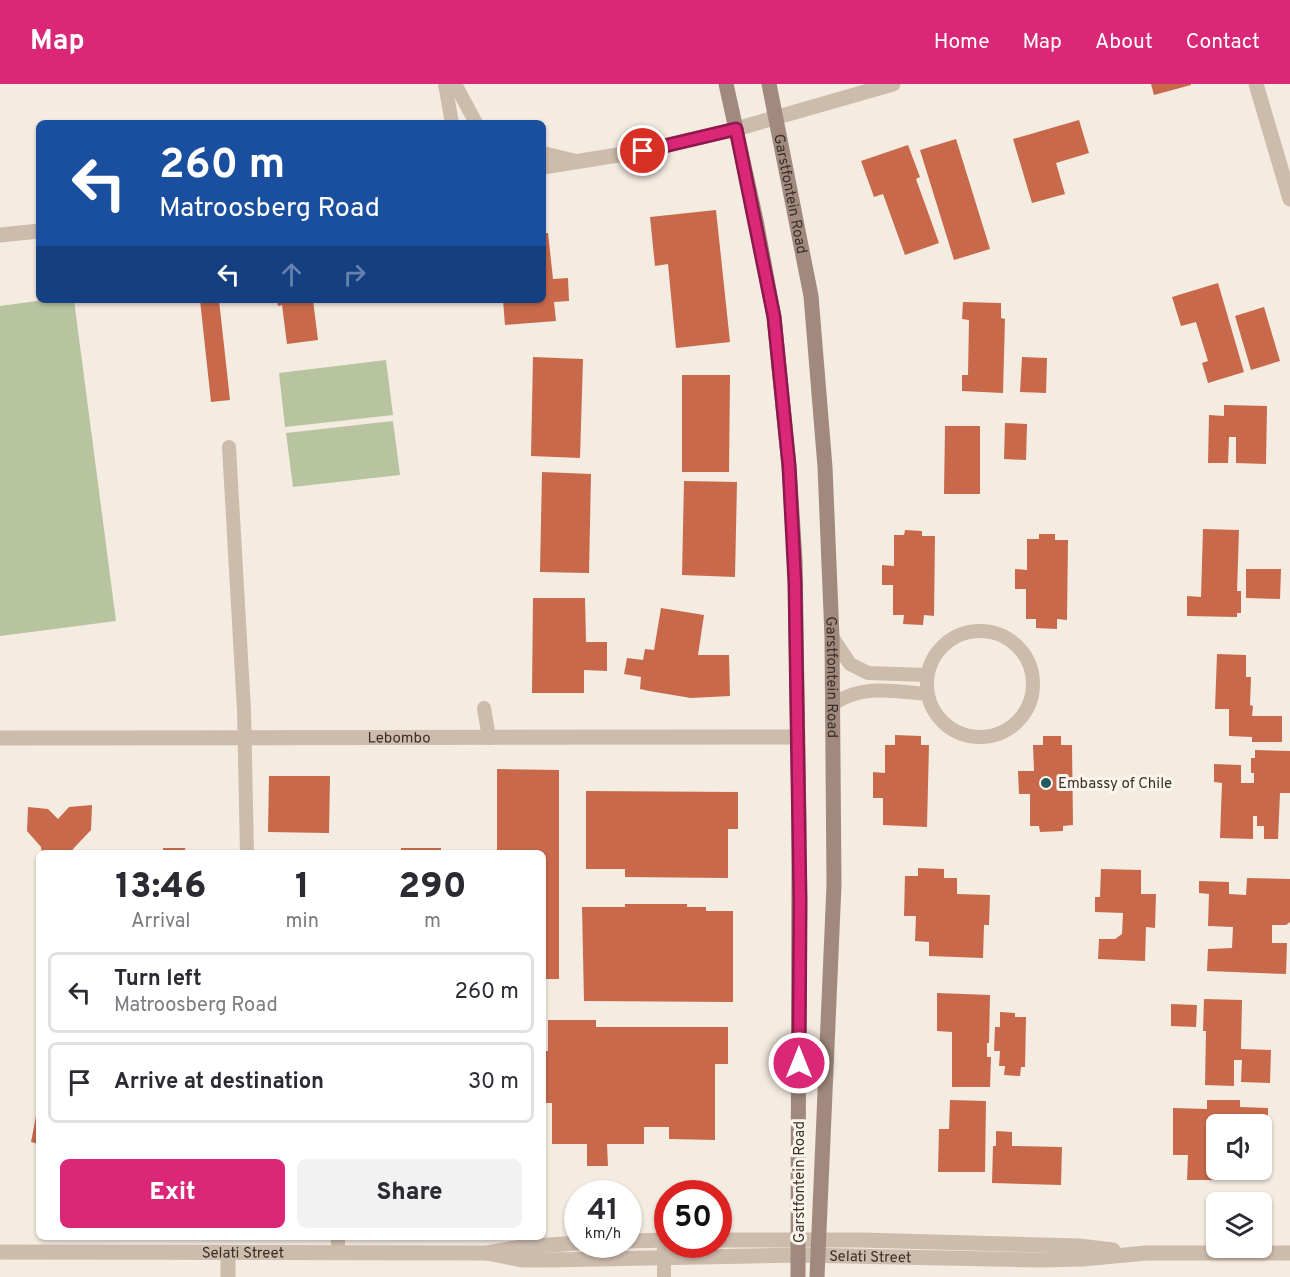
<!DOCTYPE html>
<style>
body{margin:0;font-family:Overpass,sans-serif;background:#f2f2f3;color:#2b2b33;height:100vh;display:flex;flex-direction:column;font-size:22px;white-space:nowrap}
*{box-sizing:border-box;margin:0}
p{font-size:20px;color:#7c7c81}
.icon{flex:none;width:33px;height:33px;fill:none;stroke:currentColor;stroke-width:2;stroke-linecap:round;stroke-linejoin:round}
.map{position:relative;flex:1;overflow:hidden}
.details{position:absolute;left:36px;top:766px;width:510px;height:390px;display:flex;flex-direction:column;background:#fff;border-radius:9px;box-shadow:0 2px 4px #0004}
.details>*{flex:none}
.banner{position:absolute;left:36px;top:36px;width:510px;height:183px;border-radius:9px;box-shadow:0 2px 4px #0004;background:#1a4fa0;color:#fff;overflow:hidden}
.controls{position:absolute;left:1206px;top:1030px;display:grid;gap:12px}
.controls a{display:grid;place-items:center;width:66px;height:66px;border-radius:9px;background:#fff;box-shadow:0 2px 4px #0004;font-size:30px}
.speed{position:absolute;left:564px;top:1096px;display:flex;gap:12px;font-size:30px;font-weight:700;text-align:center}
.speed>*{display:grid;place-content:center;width:78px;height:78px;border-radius:50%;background:#fff;box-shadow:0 2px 4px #0004;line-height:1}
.speed small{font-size:15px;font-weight:400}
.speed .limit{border:9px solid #d22;background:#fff;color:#111}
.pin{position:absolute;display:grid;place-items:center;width:51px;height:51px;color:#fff;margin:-26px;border:3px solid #fff;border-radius:50%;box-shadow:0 2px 6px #0007}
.me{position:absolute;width:66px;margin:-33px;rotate:0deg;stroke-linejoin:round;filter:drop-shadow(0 0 4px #0008)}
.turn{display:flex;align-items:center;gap:21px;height:126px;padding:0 24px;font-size:27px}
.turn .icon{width:78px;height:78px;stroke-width:2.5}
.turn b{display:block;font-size:42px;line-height:51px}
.lanes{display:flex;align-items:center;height:57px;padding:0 24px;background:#0003;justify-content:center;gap:30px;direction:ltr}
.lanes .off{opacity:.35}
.eta{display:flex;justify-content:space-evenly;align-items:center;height:102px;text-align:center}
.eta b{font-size:36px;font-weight:800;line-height:42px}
.button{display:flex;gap:12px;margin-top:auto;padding:12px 24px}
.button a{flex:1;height:69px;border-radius:9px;background:#db2777;color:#fff;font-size:24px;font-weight:800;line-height:69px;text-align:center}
.button a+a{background:#f2f2f3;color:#2b2b33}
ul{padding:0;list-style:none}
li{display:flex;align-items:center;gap:18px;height:81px;margin:0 12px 9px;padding:0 12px;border:3px solid #e1e1e2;border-radius:9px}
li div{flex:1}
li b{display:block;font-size:22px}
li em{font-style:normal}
header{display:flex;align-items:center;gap:36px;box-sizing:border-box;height:84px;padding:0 30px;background:#db2777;color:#fff}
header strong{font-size:28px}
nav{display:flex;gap:33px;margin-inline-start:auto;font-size:21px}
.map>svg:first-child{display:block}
.green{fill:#b8c4a0}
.building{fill:#c8694b}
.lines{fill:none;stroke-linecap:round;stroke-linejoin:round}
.lane{stroke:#cdbbac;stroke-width:14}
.street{stroke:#cdbbac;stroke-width:15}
.secondary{stroke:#a18a7d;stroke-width:15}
.route-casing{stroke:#8e194d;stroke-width:15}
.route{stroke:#db2777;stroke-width:10}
.poi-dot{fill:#1f5a5e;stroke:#fbf5ee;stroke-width:2}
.labels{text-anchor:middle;stroke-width:6;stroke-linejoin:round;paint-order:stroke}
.street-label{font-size:15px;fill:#3b302b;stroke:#fbf5ee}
.poi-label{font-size:15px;fill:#3b302b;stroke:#fbf5ee;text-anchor:start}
</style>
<header>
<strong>Map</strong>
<nav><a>Home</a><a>Map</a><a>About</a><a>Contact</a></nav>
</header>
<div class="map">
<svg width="1290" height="1193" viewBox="0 0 1290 1193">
<rect width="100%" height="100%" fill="#f4ebe1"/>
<path class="green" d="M44,216H74L116,537L0,552V222Z
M386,276L393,331L285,343L279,289Z
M393,337L400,391L293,403L286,349Z"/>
<path class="building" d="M1151,0H1191V1L1154,11Z
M1079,36L1089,69L1056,79L1065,110L1032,119L1013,55Z
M956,55L990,165L954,176L920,66Z
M908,61L920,93L916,95L939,159L905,171L883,110L874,113L861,77Z
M716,126L730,258L676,264L668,180L655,182L650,133Z
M543,149H548L553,195L568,194L569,217L554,218L556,237L505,241L503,216H543Z
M1218,199L1244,288L1208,299L1202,279L1208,277L1196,238L1181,242L1172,213Z
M200,216H219L230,316L211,318Z
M277,216H313L318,256L287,260L282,221L278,222Z
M963,218L1001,219V234L1005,235L1003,309L962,307V291H968L969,236L962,235Z
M1264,223L1280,277L1251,286L1235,232Z
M533,273L583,275L580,374L531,372Z
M1022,273L1047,274L1046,309L1020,308Z
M682,291H730L729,388H682Z
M1224,321L1267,322L1266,380L1236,379V353H1229L1228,379H1208L1209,331L1224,332Z
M1005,339L1027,340L1026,376L1004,375Z
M945,342H980V410H944Z
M542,388L591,390L589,489L540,488Z
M684,397L737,398L735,493L682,491Z
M1203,445L1239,446L1237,507H1241V529H1237V533L1187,532V512L1201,513Z
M905,446L922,447V452H935L934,532L924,531L923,541L903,540L904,531H893V501H882V481L894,482V451H904Z
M1039,450H1055V456H1068L1067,536L1057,535V545L1036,544V535H1026V505H1015V485L1027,486V455H1039Z
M1246,485H1281L1280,515L1246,514Z
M533,514H585L586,558H607V587L584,586V609H532Z
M661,524L704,531L698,571H729L730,612L691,614L649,607L640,605L641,593L624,590L627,574L643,576L645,565L654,566Z
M1217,570L1246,571V593H1251L1250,621L1253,622L1252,632H1282V658H1252V653L1229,652V625H1215Z
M895,651L921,652V661H929L927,743L883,741V714H873V688L885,689V661H895Z
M1043,652H1061V661H1072L1073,741L1063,742V747L1040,748L1039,742H1030V710H1019L1018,687H1034L1033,661H1043Z
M1255,666L1290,667V709H1280L1278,755H1264V742H1257V732H1253V755L1220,754L1222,699L1214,698V680L1241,681V699H1254V689H1251V674H1255Z
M497,685L559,686V895H543V770H497Z
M269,692H330L329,749L268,748Z
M586,707L738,708V745H728V794L625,793V785H586Z
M92,721L91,746L73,765L72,770H42L41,763L27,747L28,723L48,725L58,735L69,723Z
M163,764H185L186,770H163Z
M401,764H441V770H401Z
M918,784L944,785V794H957V810L990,811L989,841H984L983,874L929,872V858L915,857L916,832H904L905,792H918Z
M1101,785L1141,786V810H1156L1155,844L1146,843L1145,877L1098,875L1099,855H1115L1122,850L1123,829L1095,828V813H1100Z
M1247,794L1290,795V838L1286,841H1272V859H1287L1286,890L1207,887L1208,865L1232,864L1233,843L1208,842L1209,810L1199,809V797L1229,798V810L1246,811Z
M625,820H687V823H706V827H733V918L584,917L582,823H625Z
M937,909L990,911L989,959H987V973H991L990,1003H952V948L937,947Z
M1204,915L1242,916L1241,965L1271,966L1270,999L1241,998L1242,976H1234V1002L1205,1001L1206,947H1203Z
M1171,920L1197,921L1196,943L1171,942Z
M1000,928L1015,929V933H1026L1025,983H1021L1020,992L1004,991L1005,982H999L1000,967H994L995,943H1000Z
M548,936H596V943H728V980H715V1056L669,1055V1043H644V1060H607L608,1082H587V1060H552V1019H543V967H548Z
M37,974H39V1013H37Z
M950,1016L986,1017L985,1088H938L939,1045H949Z
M1207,1016H1240V1023L1268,1024V1074H1262V1041H1216V1096H1187L1188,1071H1173V1024L1207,1025Z
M38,1022H39V1060L31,1058Z
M996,1047L1012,1048V1062L1062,1063L1061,1101L992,1099L993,1062H996Z"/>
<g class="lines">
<path class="lane" d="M445,0L452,39
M455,0L476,39
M543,69L576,77
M229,363L244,626L247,770
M927 600a53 53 0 1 1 106 0a53 53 0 1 1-106 0Z
M832,553L850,580L868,589L927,591
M833,620C862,600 893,607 927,610
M484,624L489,654
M338,1169V1154
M664,1193V1156"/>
<g class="street">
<path d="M1256,0L1290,115"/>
<path d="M543,83L643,67L736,45L893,0"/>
<path d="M0,151L39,147"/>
<path id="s1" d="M0,654L798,653"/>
<path d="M718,1156H861L1079,1162L1113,1166"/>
<path d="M628,1157L668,1156"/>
<path id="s2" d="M0,1168L487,1169L521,1163L578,1159"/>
<path id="s3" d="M487,1169L522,1176H546L798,1171L1038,1176L1083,1175L1146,1169H1290"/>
<path d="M228,1193V1169"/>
</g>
<g class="secondary">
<path d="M726,0L756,136L774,233L789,382L795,476L799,737L798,1193"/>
<path id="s4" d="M769,0L811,212L825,383L832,553L834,801L817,1193"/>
</g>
</g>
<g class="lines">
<defs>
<path id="route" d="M643,67L736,45L774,233L789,382L795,498L800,817L799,979"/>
</defs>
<use href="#route" class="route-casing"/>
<use href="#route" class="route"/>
</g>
<circle class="poi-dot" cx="1046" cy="699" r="6"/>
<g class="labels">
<g class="street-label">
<text dy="5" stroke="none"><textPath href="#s4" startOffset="112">Garstfontein Road</textPath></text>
<text dy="5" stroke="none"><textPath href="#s4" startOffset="598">Garstfontein Road</textPath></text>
<text dy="5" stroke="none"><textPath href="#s1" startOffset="399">Lebombo</textPath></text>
<text transform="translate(799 1098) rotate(-90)" y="5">Garstfontein Road</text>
<text dy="5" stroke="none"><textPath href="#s2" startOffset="243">Selati Street</textPath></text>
<text dy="5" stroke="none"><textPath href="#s3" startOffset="384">Selati Street</textPath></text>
</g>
<g class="poi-label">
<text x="1058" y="704">Embassy of Chile</text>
</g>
</g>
</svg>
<div class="controls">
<a><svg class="icon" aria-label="sound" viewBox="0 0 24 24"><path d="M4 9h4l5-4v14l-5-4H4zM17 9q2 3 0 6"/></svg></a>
<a><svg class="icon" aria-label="layers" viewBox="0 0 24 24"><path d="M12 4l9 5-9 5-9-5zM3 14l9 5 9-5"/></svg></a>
</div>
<div class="speed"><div>41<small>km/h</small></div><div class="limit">50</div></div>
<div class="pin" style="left:643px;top:67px;background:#d93025"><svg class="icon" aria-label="arrive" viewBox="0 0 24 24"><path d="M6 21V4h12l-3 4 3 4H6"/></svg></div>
<svg class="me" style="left:799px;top:979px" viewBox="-20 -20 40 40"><circle r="17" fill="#db2777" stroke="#fff" stroke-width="3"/><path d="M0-11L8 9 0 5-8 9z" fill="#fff"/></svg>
<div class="banner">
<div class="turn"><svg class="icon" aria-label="left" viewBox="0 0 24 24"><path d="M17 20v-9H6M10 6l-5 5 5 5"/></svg><div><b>260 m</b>Matroosberg Road</div></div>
<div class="lanes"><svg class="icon" aria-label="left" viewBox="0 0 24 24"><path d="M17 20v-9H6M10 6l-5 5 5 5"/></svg><svg class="icon off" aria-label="ahead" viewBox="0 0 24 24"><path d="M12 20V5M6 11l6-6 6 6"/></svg><svg class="icon off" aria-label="right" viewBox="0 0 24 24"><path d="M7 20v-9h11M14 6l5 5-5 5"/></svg></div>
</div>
<section class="details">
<div class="eta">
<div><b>13:46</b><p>Arrival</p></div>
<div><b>1</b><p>min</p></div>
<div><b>290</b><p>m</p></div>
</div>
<ul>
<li><svg class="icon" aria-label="left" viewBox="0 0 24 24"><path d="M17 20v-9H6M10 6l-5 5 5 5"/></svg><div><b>Turn left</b><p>Matroosberg Road</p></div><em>260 m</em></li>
<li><svg class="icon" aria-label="arrive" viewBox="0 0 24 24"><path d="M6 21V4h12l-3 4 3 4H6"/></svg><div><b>Arrive at destination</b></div><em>30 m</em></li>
</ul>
<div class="button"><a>Exit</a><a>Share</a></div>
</section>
</div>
